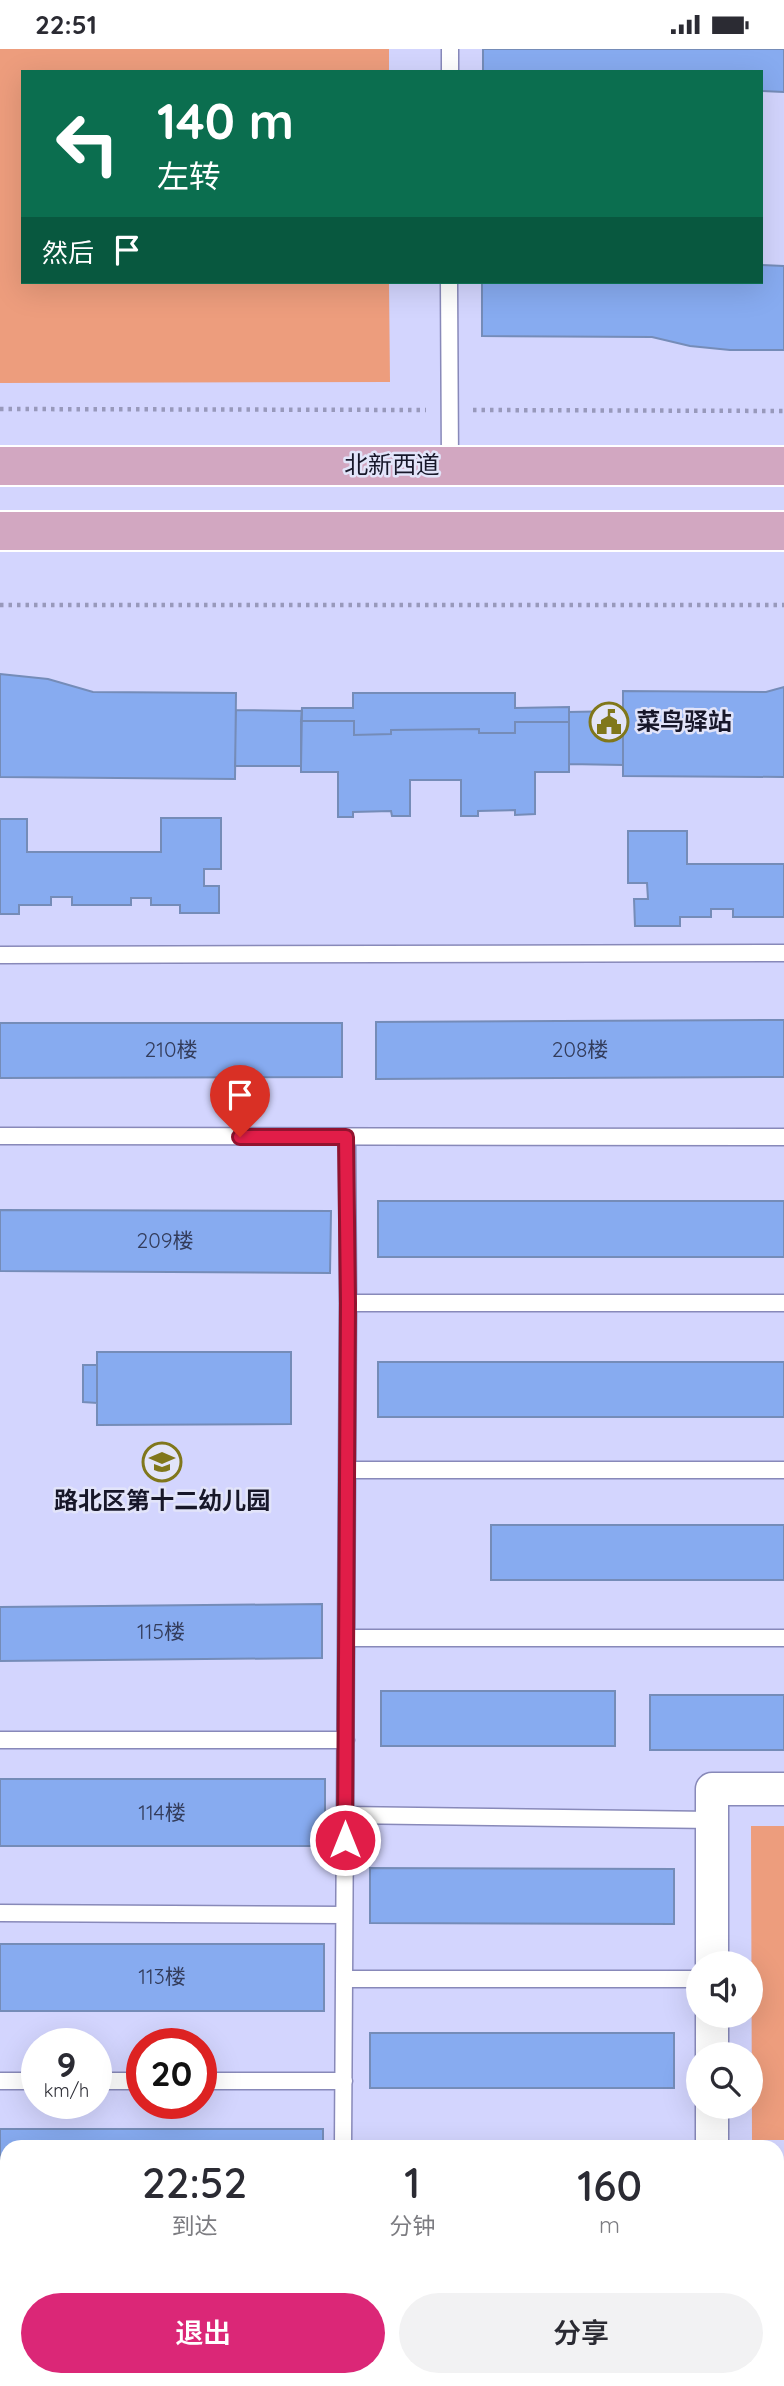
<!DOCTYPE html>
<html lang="zh">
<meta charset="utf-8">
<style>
body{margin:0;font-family:Quicksand,"Noto Sans SC",sans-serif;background:#f2f2f3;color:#2b2b33;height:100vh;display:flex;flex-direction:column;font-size:26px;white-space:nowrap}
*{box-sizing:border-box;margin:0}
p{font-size:23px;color:#7c7c81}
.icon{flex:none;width:38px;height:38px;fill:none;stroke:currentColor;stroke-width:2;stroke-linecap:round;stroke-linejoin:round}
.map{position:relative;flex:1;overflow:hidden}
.details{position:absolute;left:0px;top:2091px;width:784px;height:247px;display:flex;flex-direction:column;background:#fff;border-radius:21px 21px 0 0;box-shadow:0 7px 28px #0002}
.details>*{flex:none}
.banner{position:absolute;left:21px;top:21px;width:742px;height:214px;border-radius:0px;box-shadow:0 7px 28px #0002;background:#0b6e4f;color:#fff;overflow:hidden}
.fabs{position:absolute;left:686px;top:1902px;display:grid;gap:14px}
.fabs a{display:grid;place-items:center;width:77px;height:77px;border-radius:50%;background:#fff;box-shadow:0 7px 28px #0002;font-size:35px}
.speed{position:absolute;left:21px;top:1979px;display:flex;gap:14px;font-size:35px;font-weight:700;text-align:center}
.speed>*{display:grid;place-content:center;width:91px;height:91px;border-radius:50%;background:#fff;box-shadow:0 7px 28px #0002;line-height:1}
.speed small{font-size:18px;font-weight:400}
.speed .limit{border:10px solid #d22;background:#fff;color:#111}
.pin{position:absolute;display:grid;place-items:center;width:60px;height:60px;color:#fff;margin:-72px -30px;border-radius:50% 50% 50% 0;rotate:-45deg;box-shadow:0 0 7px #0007}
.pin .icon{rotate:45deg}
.me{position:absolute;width:77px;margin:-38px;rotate:0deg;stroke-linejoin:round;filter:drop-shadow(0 0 5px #0008)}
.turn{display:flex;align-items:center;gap:24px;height:147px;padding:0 21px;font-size:32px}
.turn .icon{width:91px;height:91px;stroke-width:2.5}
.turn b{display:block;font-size:49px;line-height:60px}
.then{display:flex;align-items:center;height:66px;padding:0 21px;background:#0003;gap:14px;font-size:26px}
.eta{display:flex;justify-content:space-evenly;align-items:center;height:119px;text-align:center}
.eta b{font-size:42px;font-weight:600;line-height:49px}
.cta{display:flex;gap:14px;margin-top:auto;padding:14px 21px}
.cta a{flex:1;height:80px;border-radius:42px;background:#db2777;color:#fff;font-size:28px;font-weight:600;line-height:80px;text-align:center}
.cta a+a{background:#f2f2f3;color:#2b2b33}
.status{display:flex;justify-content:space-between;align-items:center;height:49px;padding:0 35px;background:#fff;direction:ltr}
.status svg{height:19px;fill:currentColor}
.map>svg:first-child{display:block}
.green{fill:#ed9d7d}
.building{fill:#87abf0;stroke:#758cb8;stroke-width:2}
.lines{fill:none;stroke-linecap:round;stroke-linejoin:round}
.service-casing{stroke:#8889b9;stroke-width:19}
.minor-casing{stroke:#8889b9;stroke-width:35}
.primary-casing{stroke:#fff;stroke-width:42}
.path{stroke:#9899bb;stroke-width:4.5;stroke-dasharray:3.5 5;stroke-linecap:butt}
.service{stroke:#fff;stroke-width:16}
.minor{stroke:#fff;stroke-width:32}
.primary{stroke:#d2a7c1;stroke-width:38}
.route-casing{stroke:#92132f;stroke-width:18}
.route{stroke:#e11d48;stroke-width:12}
.labels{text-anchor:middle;stroke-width:5;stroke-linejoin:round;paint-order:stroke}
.number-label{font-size:21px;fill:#333c5b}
.street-label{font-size:24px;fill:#171729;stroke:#e2e4f9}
.poi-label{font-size:24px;font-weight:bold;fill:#171729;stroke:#e2e4f9;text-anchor:start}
</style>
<div class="status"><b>22:51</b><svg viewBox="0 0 49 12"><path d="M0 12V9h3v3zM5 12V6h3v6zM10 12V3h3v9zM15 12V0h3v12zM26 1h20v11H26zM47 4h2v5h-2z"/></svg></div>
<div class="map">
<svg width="784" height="2337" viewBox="0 0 784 2337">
<rect width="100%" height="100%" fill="#d3d5fe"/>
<path class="green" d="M0,0H389V23H23V233H389L390,333L0,334Z
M751,1777H784V2091H752Z"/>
<path class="building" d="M483,0H784V43L761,42V23H483Z
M761,216L784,217V301H730L690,297L652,288L482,287V233H761Z
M0,625L48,630L93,643L236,644L235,730L0,728Z
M784,638V728L623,727V642L766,643Z
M353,644H515V659L569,658V673H515V684H479V680L391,681V685L354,686V672H301L302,659H353Z
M236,661L302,662L301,717H235Z
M623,662V716L569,715V663Z
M301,672H354V686L391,685V681L479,680V684H515V673H569V723H535V765L515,766V761L478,762V767H461V731H410V767H392L391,762L353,763V768H338V723H301Z
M161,769H221V820H204V837H219V864H180V856H151V849H131V856H72V848H51V856H19V865H0V770H27V803H161Z
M628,782H687V815H784V868H733V860H711V868H680V877H635L634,850H648L647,834H628Z
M784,971V1028L376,1030V973Z
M0,974H342V1028L0,1029Z
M378,1152H784V1208H378Z
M0,1161L331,1162L330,1224L0,1222Z
M97,1303H291V1375L97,1376Z
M378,1313H784V1368H378Z
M83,1316H97V1354L83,1353Z
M491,1476H784V1531H491Z
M322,1555V1609L0,1612V1558Z
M381,1642H615V1697H381Z
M650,1646H784V1701H650Z
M0,1730H325V1797H0Z
M370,1819L674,1820V1875L370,1874Z
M0,1895H324V1962H0Z
M370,1984H674V2039H370Z
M0,2080H323V2098H7V2147H0Z
M777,2152H784V2210H777Z
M0,2231H7V2284H0Z"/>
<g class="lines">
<defs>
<path id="service" d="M450,23V0
M449,233L450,416
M0,906L784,904
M0,1087L784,1088
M348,1254H784
M347,1421H784
M346,1589H784
M0,1691H346
M345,1766L712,1771
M0,1864L344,1866
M344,1930H698
M0,2032H37
M96,2032H142
M201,2032H344
M343,2098L348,1254L347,1088
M777,2129H784
M0,2196H7
M777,2268H784"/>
<path id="minor" d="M712,1914V1740H784
M712,1967V2006
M712,2058V2098
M763,2331L766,2337"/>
<path id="primary" d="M0,417H784
M0,482H784"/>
</defs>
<use href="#service" class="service-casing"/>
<use href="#minor" class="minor-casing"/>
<use href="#primary" class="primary-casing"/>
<path class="path" d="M0,360L426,361
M473,361L784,362
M0,556H784"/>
<use href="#service" class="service"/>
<use href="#minor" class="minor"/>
<use href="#primary" class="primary"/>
</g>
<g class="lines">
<defs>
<path id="route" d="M240,1088H346L348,1254L345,1791"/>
</defs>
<use href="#route" class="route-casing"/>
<use href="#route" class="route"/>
</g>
<defs>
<symbol id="civic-ring" viewBox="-11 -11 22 22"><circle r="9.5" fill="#e2e4f9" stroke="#80771b" stroke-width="1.5"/><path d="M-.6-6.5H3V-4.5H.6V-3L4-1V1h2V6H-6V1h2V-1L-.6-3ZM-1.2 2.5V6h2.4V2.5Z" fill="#80771b"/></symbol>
<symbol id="school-ring" viewBox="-11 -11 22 22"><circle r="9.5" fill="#e2e4f9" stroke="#80771b" stroke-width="1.5"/><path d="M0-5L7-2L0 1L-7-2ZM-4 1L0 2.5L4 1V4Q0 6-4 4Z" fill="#80771b"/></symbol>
</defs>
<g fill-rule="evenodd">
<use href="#civic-ring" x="587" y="651" width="44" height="44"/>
<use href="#school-ring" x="140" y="1391" width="44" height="44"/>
</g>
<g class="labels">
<g class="number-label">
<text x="171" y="1008">210楼</text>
<text x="580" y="1008">208楼</text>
<text x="165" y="1199">209楼</text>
<text x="161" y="1590">115楼</text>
<text x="162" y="1771">114楼</text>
<text x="162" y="1935">113楼</text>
</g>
<g class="street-label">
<text x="392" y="424">北新西道</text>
</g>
<g class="poi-label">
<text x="636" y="681">菜鸟驿站</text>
<text x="162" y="1460" text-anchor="middle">路北区第十二幼儿园</text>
</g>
</g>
</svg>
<div class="fabs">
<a><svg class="icon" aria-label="sound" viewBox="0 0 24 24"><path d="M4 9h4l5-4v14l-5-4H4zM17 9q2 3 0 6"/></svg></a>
<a><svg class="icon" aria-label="search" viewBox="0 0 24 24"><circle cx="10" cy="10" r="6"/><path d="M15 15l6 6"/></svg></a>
</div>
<div class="speed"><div>9<small>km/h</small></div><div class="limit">20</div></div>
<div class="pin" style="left:240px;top:1088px;background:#d93025"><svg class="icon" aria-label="arrive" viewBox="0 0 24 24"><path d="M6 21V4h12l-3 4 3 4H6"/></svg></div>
<svg class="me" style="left:345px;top:1791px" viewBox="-20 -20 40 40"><circle r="17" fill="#e11d48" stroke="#fff" stroke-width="3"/><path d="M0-11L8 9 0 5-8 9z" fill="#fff"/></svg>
<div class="banner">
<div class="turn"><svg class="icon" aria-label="left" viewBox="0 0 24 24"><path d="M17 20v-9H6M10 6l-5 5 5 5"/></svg><div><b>140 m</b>左转</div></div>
<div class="then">然后<svg class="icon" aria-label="arrive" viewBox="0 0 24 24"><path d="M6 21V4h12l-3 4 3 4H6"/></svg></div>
</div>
<section class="details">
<div class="eta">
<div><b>22:52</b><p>到达</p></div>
<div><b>1</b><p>分钟</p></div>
<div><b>160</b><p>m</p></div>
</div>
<div class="cta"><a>退出</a><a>分享</a></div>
</section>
</div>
